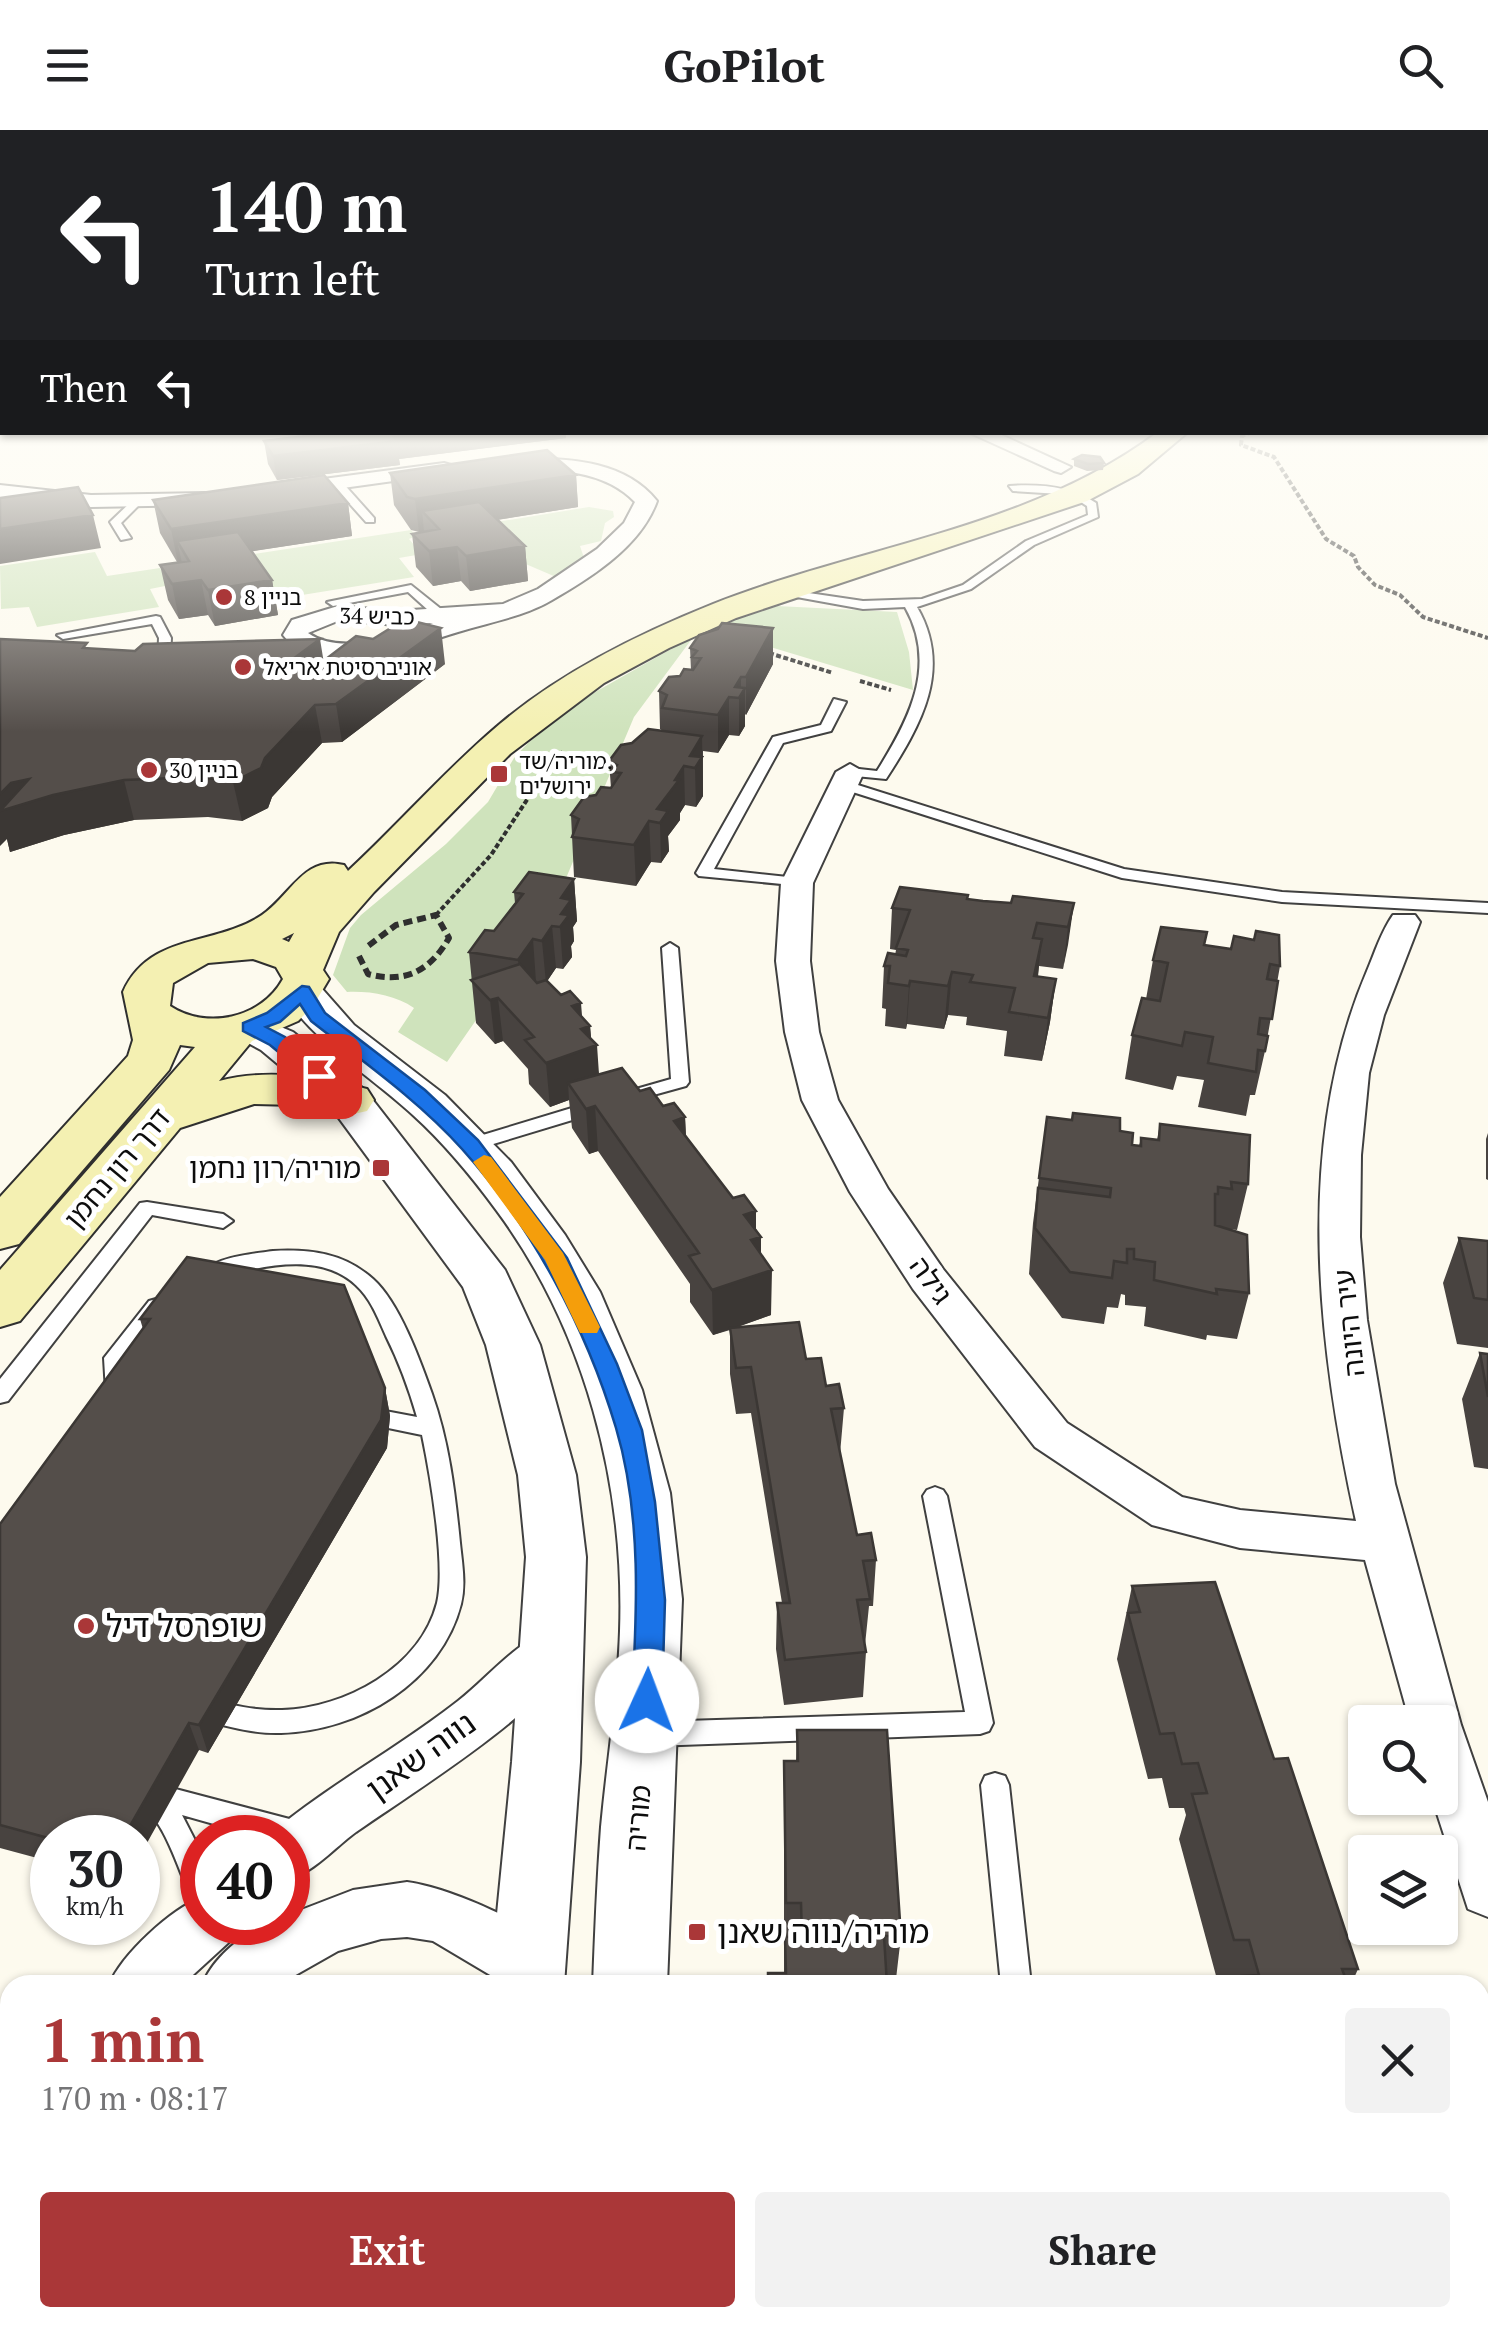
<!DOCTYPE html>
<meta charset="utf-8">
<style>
body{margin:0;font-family:"PT Serif","Noto Sans Hebrew",serif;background:#f2f2f2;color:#202124;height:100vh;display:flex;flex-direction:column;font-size:38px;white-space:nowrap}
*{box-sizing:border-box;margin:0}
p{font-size:32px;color:#757577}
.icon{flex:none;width:55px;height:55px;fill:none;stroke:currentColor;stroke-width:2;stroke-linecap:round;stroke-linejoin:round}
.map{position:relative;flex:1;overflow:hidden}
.drawer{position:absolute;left:0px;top:1845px;width:1490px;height:352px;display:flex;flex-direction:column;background:#fff;border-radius:30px 30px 0 0;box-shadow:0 2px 8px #0004}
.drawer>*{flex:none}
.top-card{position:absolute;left:0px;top:0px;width:1490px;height:305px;box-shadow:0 2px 8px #0004;background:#202124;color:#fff;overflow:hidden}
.buttons{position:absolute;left:1348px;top:1575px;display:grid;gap:20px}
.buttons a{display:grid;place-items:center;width:110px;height:110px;border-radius:10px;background:#fff;box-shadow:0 2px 8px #0004;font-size:50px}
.speed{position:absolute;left:30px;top:1685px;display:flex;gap:20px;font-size:50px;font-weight:700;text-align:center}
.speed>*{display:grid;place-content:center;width:130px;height:130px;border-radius:50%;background:#fff;box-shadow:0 2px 8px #0004;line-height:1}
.speed small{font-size:25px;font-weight:400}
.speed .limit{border:15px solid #d22;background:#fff;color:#111}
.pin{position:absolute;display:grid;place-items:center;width:85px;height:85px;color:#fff;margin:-42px;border-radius:20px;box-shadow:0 5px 15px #0006}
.me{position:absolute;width:110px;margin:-55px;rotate:2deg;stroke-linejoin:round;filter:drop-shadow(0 0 8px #0008)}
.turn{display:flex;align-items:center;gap:35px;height:210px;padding:0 40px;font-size:45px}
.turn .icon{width:130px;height:130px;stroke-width:2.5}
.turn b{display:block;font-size:70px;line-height:85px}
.then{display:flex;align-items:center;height:95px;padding:0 40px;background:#0003;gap:20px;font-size:38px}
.round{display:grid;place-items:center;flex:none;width:105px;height:105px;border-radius:10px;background:#f2f2f2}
.headline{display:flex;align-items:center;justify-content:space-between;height:170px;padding:0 40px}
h1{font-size:60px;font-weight:700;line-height:75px;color:#aa3738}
.cta{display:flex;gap:20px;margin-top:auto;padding:20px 40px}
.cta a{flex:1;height:115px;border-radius:10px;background:#aa3738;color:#fff;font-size:40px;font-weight:700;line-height:115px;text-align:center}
.cta a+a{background:#f2f2f2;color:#202124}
header{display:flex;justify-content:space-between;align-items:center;height:130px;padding:0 40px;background:#fff;font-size:45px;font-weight:700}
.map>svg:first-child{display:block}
.green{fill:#cfe3bc}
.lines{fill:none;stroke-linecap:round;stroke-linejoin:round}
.service-casing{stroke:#404040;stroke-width:4}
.minor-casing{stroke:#404040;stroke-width:4}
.tertiary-casing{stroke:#404040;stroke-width:4}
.secondary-casing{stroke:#2f2f2f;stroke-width:4}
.path-far1{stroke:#2f2f2f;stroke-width:4;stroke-dasharray:5 2.5;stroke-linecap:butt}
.path{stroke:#2f2f2f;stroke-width:6;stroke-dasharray:9 5;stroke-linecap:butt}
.service{fill:#fff;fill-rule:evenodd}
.minor{fill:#fff;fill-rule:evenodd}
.tertiary{fill:#fff;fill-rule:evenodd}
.secondary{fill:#f4f0b2;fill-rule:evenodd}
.wall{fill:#484340}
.shaded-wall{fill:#3b3734}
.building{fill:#544e4a;stroke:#3b3734;stroke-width:2.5}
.route{fill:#1a73e8;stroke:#114b97;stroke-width:2.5}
.slow{fill:#f59e0b}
.poi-dot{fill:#aa3738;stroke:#fff;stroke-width:4}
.labels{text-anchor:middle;stroke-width:10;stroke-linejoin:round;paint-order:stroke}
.far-poi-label{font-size:22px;fill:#0d0d0d;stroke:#fff;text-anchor:start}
.far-street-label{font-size:22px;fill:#0d0d0d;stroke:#fff}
.street-label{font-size:28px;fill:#0d0d0d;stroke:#fff}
.poi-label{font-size:28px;fill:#0d0d0d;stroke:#fff;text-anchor:end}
.near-poi-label{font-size:32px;fill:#0d0d0d;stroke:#fff;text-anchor:start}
.near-street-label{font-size:32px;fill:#0d0d0d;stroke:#fff}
</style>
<header><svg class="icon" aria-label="menu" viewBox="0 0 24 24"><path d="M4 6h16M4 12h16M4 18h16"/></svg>GoPilot<svg class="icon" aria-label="search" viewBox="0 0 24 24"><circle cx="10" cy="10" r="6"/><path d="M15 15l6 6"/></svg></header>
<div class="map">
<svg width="1488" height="2196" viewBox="0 0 1488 2196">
<rect width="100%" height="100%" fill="#fdfaee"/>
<path class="green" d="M589,377L613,381L614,387L605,393L601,411L580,416L584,428L556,447L514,429L478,395Z
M411,400L416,406L409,409L422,424L399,428L414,447L302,465L297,458L265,464L248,425Z
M95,422L107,446L160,438L170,455L150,459L159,477L37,497L29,477L1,479L0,436Z
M777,476L897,482L909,522L913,560L707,498Z
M694,506L634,587L553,779L447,932L398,902L414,878C395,865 370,861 347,862L333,845L350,798L361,785L446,714L488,672L514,628L528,613L583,569Z"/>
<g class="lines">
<defs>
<path id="service" d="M333,351H341L374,388V392H366L333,355Z
M1009,356C1039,354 1071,356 1096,373L1098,387L1034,415L971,459L917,477C953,539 921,595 886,649L845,645L843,642L850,638L877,641C909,590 938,535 905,477L863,479L769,462L775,458L863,471L922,469L963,455L1026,411L1088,385L1087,376L1073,367L1060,364L1013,361Z
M133,370L142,372L121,393L131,408L121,410L110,392Z
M411,455L446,483V489H438L408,462L333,476L327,472Z
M156,486L160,487L171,508L170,530L164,534L158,530L159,508L152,494L63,509L57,505Z
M834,569L846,572L831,601L783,613L714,739L797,748L805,753L802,756L699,746L696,743L773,607L821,595Z
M842,650L1124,739L1282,762L1488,773V783L1282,772L1122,748L837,657L835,654Z
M670,813L678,818L689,952L686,956L628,972L622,971L619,967L622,963L671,949L662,818Z
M595,971L604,977L602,981L470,1021L461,1015L463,1011Z
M147,1072L223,1084L233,1091L223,1098L152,1085L8,1271L0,1273V1249L140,1073Z
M273,1121C310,1119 344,1123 373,1149C399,1172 420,1230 432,1264C449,1312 455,1362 460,1413C462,1433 466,1454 461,1474C441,1552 359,1601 281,1603C256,1604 230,1597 206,1591L197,1588L193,1580L197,1572L206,1569C231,1575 256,1581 282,1580C345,1578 420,1538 437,1473C446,1436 430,1343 422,1305L364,1293L356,1291L353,1285L356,1279L364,1277L417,1287C409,1259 399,1232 386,1206C381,1195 376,1182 369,1171C334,1115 261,1136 210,1150L200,1143C216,1127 251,1124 273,1121Z
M156,1169L167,1176L126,1229L128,1262L125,1268H109L106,1262L104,1228L149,1171Z
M935,1357L943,1360L947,1366L993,1593L989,1601L980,1604L653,1616L644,1612L640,1604L644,1596L653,1592L965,1582L923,1366L927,1360Z
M995,1643L1005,1646L1009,1655L1031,1855H1001L981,1655L985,1646Z
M145,1651L301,1692L311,1696L315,1705L311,1714L301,1718L288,1714V1708H263L182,1685L202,1724V1774L192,1771C180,1744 163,1682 135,1672L131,1663L135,1654Z"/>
<path id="minor" d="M968,302H995L1071,337L1061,343L1054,341Z
M528,328C574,329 626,332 657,371C641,416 592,447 552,470C523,487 490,492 458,502C410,516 322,555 283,505L292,490L338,476L396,481L503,474L538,459L597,419L624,393L635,372C603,339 554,339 511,340L501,334L511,328ZM340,490L396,495L433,493C396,504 344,527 308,503Z
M444,333L451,335V343L278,367L268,361L278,355Z
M0,355L91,365L205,363L216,369L205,375L91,377L0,367Z
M850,634L864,642L813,753L810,831L819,902L838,970L888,1059L943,1139L1067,1293L1182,1367L1240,1380L1356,1391C1317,1214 1294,1012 1367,841C1375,822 1381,802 1393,785H1415L1420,792L1384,885L1369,943L1361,1025L1360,1107L1367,1190L1395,1354L1461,1595L1488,1672V1787L1468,1779L1432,1668H1440V1592H1410L1365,1430L1240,1418L1152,1395L1035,1317L913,1159L850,1062L802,970L785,902L776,831L781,753L836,642Z
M550,1501L568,1507L576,1522C547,1579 412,1663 356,1702C333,1719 315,1741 288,1750V1708L268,1706C328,1655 397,1619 458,1571C488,1548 514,1513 550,1501Z
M407,1752C445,1757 519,1788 547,1814C552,1818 555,1828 558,1835L549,1855H507L433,1811L407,1807L381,1809L338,1821L278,1855H202C215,1824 253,1792 288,1792V1785L353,1760Z
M202,1767V1792H237L229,1812L182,1855H109C122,1824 171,1779 202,1767Z
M10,1971V2043L0,2047V1975Z
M10,2069V2144L0,2148V2073Z"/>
<path id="tertiary" d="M302,849L317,853L354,895L445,965L511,1032L565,1105L600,1162L642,1260L670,1363L682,1469L667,1855H593C595,1802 597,1749 601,1697C607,1631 618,1567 620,1501C625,1354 585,1200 497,1081C472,1047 444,1013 413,985C367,943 316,914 281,862L287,853Z
M250,884L293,902L365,960L505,1140L540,1215L576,1345L586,1427L580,1632L564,1855H490L512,1632L526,1427L518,1345L486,1215L463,1157L333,980L261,920L235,906L228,897L235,888Z
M452,2188H538V2196H452Z
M568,2188H654L653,2196H567Z"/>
<path id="secondary" d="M1158,302H1188L1138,344L1087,371L736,488L669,518L604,553L510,624L374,762L339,802L323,840L329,849L313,876L298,891L252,911L219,951C270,938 317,947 367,959L374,970L367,981L349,985L296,975L254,974L180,998L20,1191L0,1197V1140L195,917L180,915L169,940L19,1114L0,1119V1067L128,926L133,910L123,862C150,802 214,817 262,785C291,765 304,725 344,735L348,741C400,693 447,638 501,593C563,541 638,504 713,474C859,416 1030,399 1158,302ZM294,803L289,812L282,809ZM253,829L276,837L283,849C261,889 206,900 170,876L173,853L208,833Z"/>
</defs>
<use href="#service" class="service-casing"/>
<use href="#minor" class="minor-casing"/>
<use href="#tertiary" class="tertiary-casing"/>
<use href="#secondary" class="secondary-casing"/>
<path class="path-far1" d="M1252,302L1242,306L1241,315L1274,327L1326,409L1354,426L1358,437L1375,455L1400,465L1423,487L1488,508
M769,523L833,543
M860,551L891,560
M436,785L491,725L547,639L564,621"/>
<path class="path" d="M359,826L368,844C405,854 430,841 449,808L436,785L396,795L368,816"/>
<use href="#service" class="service"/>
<use href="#minor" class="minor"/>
<use href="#tertiary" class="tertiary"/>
<use href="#secondary" class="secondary"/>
</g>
<path class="wall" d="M307,302H566V308L399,329L400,335L277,350L268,334L264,311L308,306Z
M1074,329L1104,333L1103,340L1087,341L1074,336Z
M390,343L576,345L578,377L497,390L525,416L528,451L470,461L461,451L433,456L416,437L412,404L419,402L411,400L394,375Z
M153,370L348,373L352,406L252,421L272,450L278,485L215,496L208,485L179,489L168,470L160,435L177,432L160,403Z
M88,518L324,530L445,534L342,612L322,613L272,667L268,678L242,691L208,687L134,690L64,705L10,722L7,709Z
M690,518L773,534L746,585L745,584V596L739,606L729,605L718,623L703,621V666L696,677L685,675L680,683V690L668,706L669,721L661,733L651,732L636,756L574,747L571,685L596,665L611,658L609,631L632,613L663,601L660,599L659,561L680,546L691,540Z
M574,749L577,791L573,797L574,811L571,816L572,827L563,839L556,838L547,851L590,896L591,909L599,945L640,961L663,976L685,987L686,1006L733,1068L756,1081V1099L761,1107V1125L771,1185L735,1198L806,1229L844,1278L840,1324L857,1405L876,1430L873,1476H869L865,1515L866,1522L863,1567L784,1575L776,1519L777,1473H782L751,1283L736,1284L730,1244V1200L713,1205L690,1172V1154L598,1021L589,1024L572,998L569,970L550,977L529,954L528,939L503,911L495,914L476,893L469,822L494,801L515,773L514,762Z
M968,769L1011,773H1074L1063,839L1039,836L1038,847L1056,849L1050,892L1042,931L1004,926L1007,901L966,895L967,887L948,885L944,899L907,894L906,899L885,896L886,879L882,878L884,836L895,825L896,820L890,819L892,778Z
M1205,815L1280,836L1265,921L1255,965H1250L1246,986L1198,977L1204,950L1177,946L1173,960L1125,949L1132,905L1146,869L1153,830Z
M1047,987L1120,1001L1132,1015L1139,1016L1141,1008L1157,1010L1160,994L1248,1054L1237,1100L1228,1099L1249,1163L1237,1209L1207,1205L1206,1210L1144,1196L1146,1177L1125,1175V1165L1121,1164L1118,1178L1107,1177L1104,1194L1062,1188L1029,1144L1033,1093Z
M1488,1003V1050L1486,1049V1009Z
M1459,1108L1488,1111V1218L1457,1214L1443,1153Z
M187,1127L385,1258L390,1286L387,1318L208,1623L199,1620L52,1708V1732L0,1718V1394L143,1199L140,1189Z
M1480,1223L1488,1224V1339L1474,1337L1462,1269Z
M1132,1456L1274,1629L1358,1839L1351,1855H1233L1232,1853H1218L1179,1709L1186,1685L1184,1678H1169L1162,1648L1148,1649L1117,1529Z
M797,1600L901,1806L896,1849L784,1843V1631H796Z"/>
<path class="shaded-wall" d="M418,302H566V308L399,329L400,335L277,350L273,326Z
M576,345L578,377L439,399L422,381L424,401L419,402L415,369Z
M348,373L352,406L189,431L177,411L182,433H178L171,399Z
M93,385L101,418L0,434V399Z
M525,416L528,451L470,461L466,426Z
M457,417L461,451L433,456L429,421Z
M201,450L208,485L179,489L172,454Z
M272,450L278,485L215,496L208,460Z
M441,498L445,534L342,612L336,574Z
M773,498V534L746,585V547Z
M320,509L326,546L285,535Z
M741,547V564L745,558V596L739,606V568L735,557Z
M729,567V605L718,623V585Z
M315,575L322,613L272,667L268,678L242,691L233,652L265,628Z
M702,606L703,666L696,677L695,638L690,626Z
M684,636L685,675L680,683V690L668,706L669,721L661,733L660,693L657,679Z
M29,649L53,665L124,650L134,690L64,705L10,722L7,709L0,716V664L11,653Z
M649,691L651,732L636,756L634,715Z
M574,749L577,791L573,797L574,811L571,816L572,827L563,839L560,797L561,768Z
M1074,773L1068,815L1063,839L1068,797Z
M552,796L556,838L546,853L542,811Z
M533,809L536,852L522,872L518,830Z
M1042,809L1037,852L1028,889L1034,846Z
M952,842L948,885L944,899L948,856Z
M1056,849L1050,892L1042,931L1048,888Z
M910,851L907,894L906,899L909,856Z
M498,868L503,911L495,914L490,870Z
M581,873L583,898L590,896L592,917L597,915L600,959L568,953L569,970L550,977L546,933L572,876Z
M595,976L598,1021L589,1024L586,979Z
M685,987L687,1032L674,991Z
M756,1081V1108L761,1107V1143L772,1140L771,1185L713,1205L712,1160L744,1085Z
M385,1258L390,1286L387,1318L208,1623L199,1595Z
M189,1593L199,1620L138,1729V1708H123Z"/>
<path class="building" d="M313,302H418L393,306L397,311L273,326L264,311L314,305Z
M547,320L576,345L415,369L407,367L390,343Z
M1082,325L1100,327L1104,333L1088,334L1074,329Z
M324,345L348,373L171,399L153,370Z
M78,357L93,385L0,399V368Z
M479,372L525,416L466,426L457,417L429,421L412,404L439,399L422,381Z
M238,402L272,450L208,460L201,450L172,454L160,435L189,431L177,411Z
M405,489L441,498L336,574L315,575L265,628L261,638L233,652L200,647L124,650L53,665L0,681L29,649L11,653L0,664V509L87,513L83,518L135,521L143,514L320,509L285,535L313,539L356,506L373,509Z
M722,493L773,498L746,547H741L735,557L745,558L739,568L729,567L718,585L662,578L667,565L659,561L669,547L680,546L684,539L693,540L701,528L692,527L697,521L690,518L699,505L718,499Z
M648,599L702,606L690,626L702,627L695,638L684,636L675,650H679L657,679L668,681L660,693L649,691L634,715L572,707L579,689L571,685L584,667L596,665L601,657L611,658L621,643L612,642L617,635L609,631L621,615L632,613Z
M529,742L574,749L561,768L571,770L561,784L569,785L560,797L552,796L542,811L533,809L518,830L469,822L485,800L494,801L523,764L514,762Z
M900,757L968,765L967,769L983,771L1011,773L1013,766L1074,773L1068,797L1037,793L1033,808L1042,809L1034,846L1056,849L1048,888L1009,882L1015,858L970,852L973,845L952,842L948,856L910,851L909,856L888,853L890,836H884L888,823L906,826L908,820L896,818L910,780L892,778Z
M1161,797L1207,802L1204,815L1231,819L1234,806L1254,810L1256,801L1279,805L1280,836L1270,834L1267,849L1278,851L1272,889L1260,888L1258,904L1268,906L1265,921L1258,920L1256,942L1208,933L1213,907L1185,902L1182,916L1132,905L1142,868L1160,871L1168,833L1153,830Z
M520,834L537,853L546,850L561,865L570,861L581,873L572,876L590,896L581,899L597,915L546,933L525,910L534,907L498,868L490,870L471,850Z
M622,938L640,961L650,958L663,976L674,973L685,987L674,991L733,1068L744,1065L756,1081L744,1085L761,1107L751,1110L772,1140L712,1160L689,1126L699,1123L595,976L586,979L568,953Z
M1073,983L1120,988V1001L1133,1003L1132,1015L1141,1016V1008L1159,1010L1160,994L1250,1005L1248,1054L1231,1052L1232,1059L1218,1057V1064H1215V1095L1247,1105L1249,1163L1216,1159L1217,1164L1154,1150L1155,1132L1134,1129V1119H1127V1133L1114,1131L1112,1148L1070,1142L1035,1098L1038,1058L1110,1067L1111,1058L1039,1048L1047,987L1072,990Z
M1459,1108L1488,1111V1170L1474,1168Z
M187,1127L344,1155L385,1258L381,1290L199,1595L189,1593L123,1708H52V1709L0,1695V1394L150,1189H140Z
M799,1192L806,1229L821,1228L826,1256L839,1254L844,1278L831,1279L857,1405L871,1403L876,1430L863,1431L870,1469L857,1470L866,1522L785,1530L777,1473H790L751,1237L736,1238L730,1198Z
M1480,1223L1488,1224V1267Z
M1215,1452L1274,1629L1288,1628L1358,1839H1342L1348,1855H1245L1242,1846L1259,1845L1249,1810H1234L1192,1664L1207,1663L1198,1633L1182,1634L1174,1603L1160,1604L1128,1483L1140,1482L1132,1456Z
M797,1600H887L901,1806H884L887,1855H768V1843H786L785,1807H802L801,1773H786L784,1631H798Z
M269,2188H398L397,2196H267Z"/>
<linearGradient id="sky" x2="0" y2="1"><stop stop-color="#95c2ea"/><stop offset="0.49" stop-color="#fefdf7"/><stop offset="1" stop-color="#fefdf7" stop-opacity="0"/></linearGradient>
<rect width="1488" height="602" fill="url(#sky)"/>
<path class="route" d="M302,856L309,857L325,883L425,960L478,1010L567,1128L617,1234L642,1300L655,1372L665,1470L662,1571L658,1580L647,1584L637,1580L632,1571C637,1482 642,1385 616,1298C586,1197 532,1097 462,1019C418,970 362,931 311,891L300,874L280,892L266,897L285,907L326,941L329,946L326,950H312L270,915L243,901V893L267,883Z"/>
<path class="slow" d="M484,1025L491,1027L563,1123L600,1197L597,1203H580L545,1130L473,1032Z"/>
<g class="poi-dot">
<circle cx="224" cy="467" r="10"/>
<circle cx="243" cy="537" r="10"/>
<circle cx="149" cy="640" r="10"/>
<rect x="489" y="634" width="20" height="20" rx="5"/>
<rect x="371" y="1028" width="20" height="20" rx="5"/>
<circle cx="86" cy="1496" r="10"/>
<rect x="687" y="1792" width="20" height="20" rx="5"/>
</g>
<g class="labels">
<g class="far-poi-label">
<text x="244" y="475">בניין 8</text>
<text x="263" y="545">אוניברסיטת אריאל</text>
<text x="519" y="639">מוריה/שד.<tspan x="519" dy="25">ירושלים</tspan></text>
<text x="169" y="648">בניין 30</text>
</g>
<g class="far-street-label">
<text transform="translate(377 486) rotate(1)" y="8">כביש 34</text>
</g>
<g class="street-label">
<text transform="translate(117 1038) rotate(-50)" y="10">דרך רון נחמן</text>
<text transform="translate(931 1150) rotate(54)" y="10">גילה</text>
<text transform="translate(1349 1193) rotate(-96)" y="10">עיר היונה</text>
<text transform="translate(638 1688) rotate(-85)" y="10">מוריה</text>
</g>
<g class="poi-label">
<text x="361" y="1048">מוריה/רון נחמן</text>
</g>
<g class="near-poi-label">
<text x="106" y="1507">שופרסל דיל</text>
<text x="717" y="1813">מוריה/נווה שאנן</text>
</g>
<g class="near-street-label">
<text transform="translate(421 1626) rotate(-36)" y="11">נווה שאנן</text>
</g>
</g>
</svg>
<div class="buttons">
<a><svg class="icon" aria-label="search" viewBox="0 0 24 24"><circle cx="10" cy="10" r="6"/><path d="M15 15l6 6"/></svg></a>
<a><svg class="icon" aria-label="layers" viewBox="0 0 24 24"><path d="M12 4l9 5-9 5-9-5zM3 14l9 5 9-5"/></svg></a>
</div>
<div class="speed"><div>30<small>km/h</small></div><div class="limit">40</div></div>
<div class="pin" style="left:319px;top:946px;background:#d93025"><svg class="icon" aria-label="arrive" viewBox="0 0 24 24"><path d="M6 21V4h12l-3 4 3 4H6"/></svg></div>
<svg class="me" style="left:647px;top:1571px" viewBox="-20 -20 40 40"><circle r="19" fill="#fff"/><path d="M0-13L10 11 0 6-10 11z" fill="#1a73e8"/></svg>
<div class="top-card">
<div class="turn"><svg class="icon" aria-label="left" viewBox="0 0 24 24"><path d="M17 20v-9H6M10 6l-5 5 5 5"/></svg><div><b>140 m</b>Turn left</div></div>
<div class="then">Then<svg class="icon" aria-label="left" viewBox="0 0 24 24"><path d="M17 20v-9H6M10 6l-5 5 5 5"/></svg></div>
</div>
<section class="drawer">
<div class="headline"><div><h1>1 min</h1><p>170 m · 08:17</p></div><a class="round"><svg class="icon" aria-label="close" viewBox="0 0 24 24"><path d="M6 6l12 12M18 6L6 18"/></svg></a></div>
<div class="cta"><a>Exit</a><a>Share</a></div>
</section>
</div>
